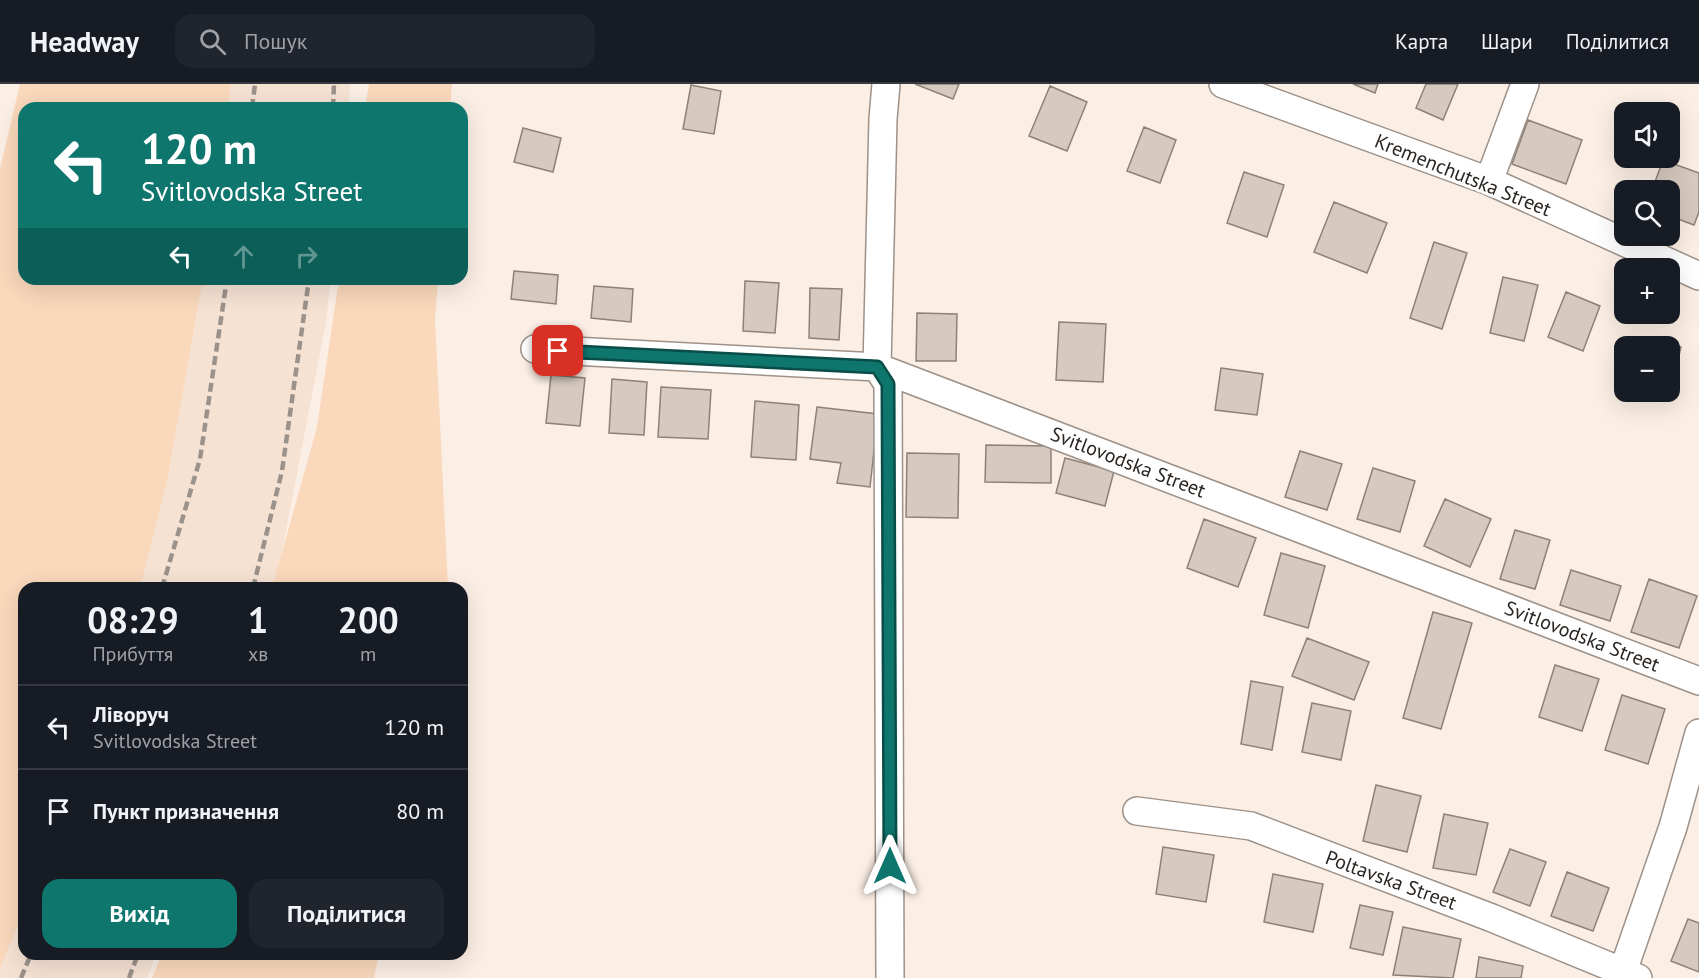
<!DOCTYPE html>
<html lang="uk">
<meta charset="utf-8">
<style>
body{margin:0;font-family:"PT Sans",sans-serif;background:#20242c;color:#f1f3f6;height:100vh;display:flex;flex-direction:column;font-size:22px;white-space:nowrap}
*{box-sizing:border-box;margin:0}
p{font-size:20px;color:#9ea1a6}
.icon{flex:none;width:33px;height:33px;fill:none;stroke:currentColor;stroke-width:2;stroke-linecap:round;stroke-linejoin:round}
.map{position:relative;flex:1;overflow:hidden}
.details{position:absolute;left:18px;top:498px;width:450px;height:378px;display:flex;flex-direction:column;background:#171b24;border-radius:18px;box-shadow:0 6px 24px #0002}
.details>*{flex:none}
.hud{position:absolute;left:18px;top:18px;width:450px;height:183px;border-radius:18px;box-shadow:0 6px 24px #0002;background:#0f766e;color:#fff;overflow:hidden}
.fabs{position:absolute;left:1614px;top:18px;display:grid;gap:12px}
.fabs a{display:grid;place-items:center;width:66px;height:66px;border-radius:12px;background:#171b24;box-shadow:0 6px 24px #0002;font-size:30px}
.pin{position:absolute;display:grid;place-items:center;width:51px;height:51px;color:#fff;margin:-26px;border-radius:12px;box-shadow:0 3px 9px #0006}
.me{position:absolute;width:66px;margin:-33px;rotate:0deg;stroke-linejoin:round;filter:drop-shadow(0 0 4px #0008)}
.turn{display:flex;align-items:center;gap:21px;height:126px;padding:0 24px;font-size:27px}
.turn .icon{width:78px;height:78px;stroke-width:2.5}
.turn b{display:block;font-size:42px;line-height:51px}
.lanes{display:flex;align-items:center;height:57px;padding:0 24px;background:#0003;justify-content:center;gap:30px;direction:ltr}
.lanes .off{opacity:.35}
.eta{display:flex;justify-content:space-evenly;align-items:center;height:102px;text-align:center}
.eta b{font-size:36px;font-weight:700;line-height:42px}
.primary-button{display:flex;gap:12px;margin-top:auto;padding:12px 24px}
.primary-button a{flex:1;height:69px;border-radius:18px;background:#0f766e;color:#fff;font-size:24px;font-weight:700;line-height:69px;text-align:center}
.primary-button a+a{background:#20242c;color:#f1f3f6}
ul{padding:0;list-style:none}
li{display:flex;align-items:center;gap:18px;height:84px;padding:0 24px;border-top:2px solid #363941}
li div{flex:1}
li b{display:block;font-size:22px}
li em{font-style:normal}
header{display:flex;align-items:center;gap:36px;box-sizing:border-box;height:84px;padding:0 30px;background:#171b24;border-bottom:2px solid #363941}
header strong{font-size:28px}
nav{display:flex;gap:33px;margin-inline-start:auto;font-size:21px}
.search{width:420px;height:54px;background:#20242c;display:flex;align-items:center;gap:15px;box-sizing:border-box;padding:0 21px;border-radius:18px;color:#9ea1a6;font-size:22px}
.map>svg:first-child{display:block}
.built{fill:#f6e2d3}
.green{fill:#f9d8bc}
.building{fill:#d6c9bf;stroke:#8d8178;stroke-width:1.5}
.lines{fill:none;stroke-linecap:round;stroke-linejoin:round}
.street-casing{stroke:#9d9188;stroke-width:30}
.street{stroke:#fff;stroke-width:27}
.rail{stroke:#9b928b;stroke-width:4.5;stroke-dasharray:9 4.5;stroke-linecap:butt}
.route-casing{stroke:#0a4d48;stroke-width:15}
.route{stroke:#0f766e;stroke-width:10}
.labels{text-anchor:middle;stroke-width:6;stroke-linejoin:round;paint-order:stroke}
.street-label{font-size:20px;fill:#2a2521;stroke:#fefefe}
</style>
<header>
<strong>Headway</strong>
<div class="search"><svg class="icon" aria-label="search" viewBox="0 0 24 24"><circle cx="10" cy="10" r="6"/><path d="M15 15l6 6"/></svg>Пошук</div>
<nav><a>Карта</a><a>Шари</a><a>Поділитися</a></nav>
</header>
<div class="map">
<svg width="1699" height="894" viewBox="0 0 1699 894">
<rect width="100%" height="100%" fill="#fbeee4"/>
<path class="built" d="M231,0H350L349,24H228Z
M203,195H331L326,238L275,504H140L167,398Z
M24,826V870H156L147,894H0V885Z"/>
<path class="green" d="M20,0H231L228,24H24V195H203L167,398L140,504H24V826L0,885V85Z
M369,0H452L450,24H365Z
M339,195H438L435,236L448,504H272L317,343Z
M162,870H379L374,894H152Z"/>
<path class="building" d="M915,0H959L953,15Z
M1353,0H1378L1375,9Z
M1426,0H1458L1443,36L1416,24Z
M691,1L721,7L714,50L683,45Z
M1050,2L1087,18L1067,67L1029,52Z
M1528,36L1582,56L1566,100L1512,80Z
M1144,43L1176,56L1160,99L1127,87Z
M523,44L561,54L553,88L514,78Z
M1663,76L1699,89V128L1694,141L1670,132V106H1652Z
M1244,88L1284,101L1267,153L1227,139Z
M1334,118L1387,139L1367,189L1314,168Z
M1434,158L1467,169L1442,245L1410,234Z
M514,187L558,191L556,220L511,215Z
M1503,193L1538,201L1524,257L1490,249Z
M745,197L779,199L775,249L743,247Z
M594,202L633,205L631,238L591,234Z
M810,204L842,205L839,256L809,254Z
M1566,208L1600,222L1583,267L1548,253Z
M917,229L957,230L956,277H916Z
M1059,238L1106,240L1103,298L1056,296Z
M1650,255L1681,263L1668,317L1638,310V308H1670V262H1649Z
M1221,284L1263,290L1257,331L1215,326Z
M551,291L585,294L580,342L546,339Z
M612,295L647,298L644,351L609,349Z
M661,303L711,306L708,355L658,353Z
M755,317L799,321L796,376L751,373Z
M817,323L878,330L870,403L837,399L841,379L810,375Z
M986,361L1051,362V399L985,398Z
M1300,367L1342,380L1327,426L1285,413Z
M907,369L959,370L958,434L906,433Z
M1065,374L1114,387L1105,422L1056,409Z
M1373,384L1415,397L1400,448L1357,435Z
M1445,415L1491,435L1470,483L1424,462Z
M1204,435L1256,454L1238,503L1187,484Z
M1515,446L1550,456L1535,505L1500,495Z
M1281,469L1325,482L1308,544L1264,531Z
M1571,486L1621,502L1610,537L1560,521Z
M1649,495L1697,512L1679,564L1631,548Z
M1433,528L1472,539L1441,645L1403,634Z
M1307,554L1369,578L1354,616L1292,592Z
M1555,581L1599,595L1582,647L1539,633Z
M1251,597L1283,603L1272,666L1241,660Z
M1622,611L1665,625L1648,680L1605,666Z
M1312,619L1351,627L1341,676L1302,668Z
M1376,701L1421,712L1407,768L1363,757Z
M1444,730L1488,739L1476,791L1433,784Z
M1163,763L1214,771L1206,818L1156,810Z
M1510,765L1546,778L1530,822L1493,808Z
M1567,788L1609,804L1593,847L1551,832Z
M1273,790L1323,800L1313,848L1264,838Z
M1360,821L1393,828L1383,871L1350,864Z
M1688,835L1699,839V888L1671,877Z
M1403,843L1461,855L1453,894L1393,891Z
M1479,873L1523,882L1521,894H1476Z"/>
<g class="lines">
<defs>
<path id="street" d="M886,0L883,35L877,283L888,300L890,894
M1223,0L1489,97L1699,192
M1489,97L1525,0
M535,265L877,283L1699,597
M1137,727L1251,742L1492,834L1638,894
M1623,887L1673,743L1699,649"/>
</defs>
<use href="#street" class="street-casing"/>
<use href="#street" class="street"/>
<path class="rail" d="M252,24L255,0
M333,24L334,0
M162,504L200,375L227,195
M253,504L282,387L309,195
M21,894L31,870
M129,894L138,870"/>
</g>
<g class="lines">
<defs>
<path id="route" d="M558,267L877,283L888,300L890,782"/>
</defs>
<use href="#route" class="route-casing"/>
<use href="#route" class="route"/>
</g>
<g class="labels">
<g class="street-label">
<text transform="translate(1463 91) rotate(22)" y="7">Kremenchutska Street</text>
<text transform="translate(1128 378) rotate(21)" y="7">Svitlovodska Street</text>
<text transform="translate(1582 552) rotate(21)" y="7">Svitlovodska Street</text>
<text transform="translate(1391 796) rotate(20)" y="7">Poltavska Street</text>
</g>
</g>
</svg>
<div class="fabs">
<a><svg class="icon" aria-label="sound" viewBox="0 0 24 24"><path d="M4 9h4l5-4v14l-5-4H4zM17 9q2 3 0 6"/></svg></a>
<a><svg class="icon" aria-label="search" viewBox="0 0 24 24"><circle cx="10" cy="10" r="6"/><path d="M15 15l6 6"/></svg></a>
<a>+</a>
<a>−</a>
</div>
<div class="pin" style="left:558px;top:267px;background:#d93025"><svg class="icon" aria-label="arrive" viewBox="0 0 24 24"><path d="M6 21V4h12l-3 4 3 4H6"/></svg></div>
<svg class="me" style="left:890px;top:782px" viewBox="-20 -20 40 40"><path d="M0-17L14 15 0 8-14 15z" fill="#0f766e" stroke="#fff" stroke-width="4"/></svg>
<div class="hud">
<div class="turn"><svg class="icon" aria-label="left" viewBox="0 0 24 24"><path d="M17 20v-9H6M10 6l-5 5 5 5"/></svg><div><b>120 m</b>Svitlovodska Street</div></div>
<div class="lanes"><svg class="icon" aria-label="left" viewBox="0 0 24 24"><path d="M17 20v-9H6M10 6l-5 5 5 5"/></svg><svg class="icon off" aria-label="ahead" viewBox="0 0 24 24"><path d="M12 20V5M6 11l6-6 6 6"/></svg><svg class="icon off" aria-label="right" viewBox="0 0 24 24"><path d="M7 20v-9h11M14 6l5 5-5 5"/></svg></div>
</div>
<section class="details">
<div class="eta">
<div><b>08:29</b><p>Прибуття</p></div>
<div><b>1</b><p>хв</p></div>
<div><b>200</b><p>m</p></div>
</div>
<ul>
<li><svg class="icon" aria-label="left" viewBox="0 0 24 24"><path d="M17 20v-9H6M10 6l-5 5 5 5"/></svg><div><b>Ліворуч</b><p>Svitlovodska Street</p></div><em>120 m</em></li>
<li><svg class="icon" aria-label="arrive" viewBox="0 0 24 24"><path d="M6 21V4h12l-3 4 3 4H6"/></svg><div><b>Пункт призначення</b></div><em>80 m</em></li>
</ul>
<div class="primary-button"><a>Вихід</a><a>Поділитися</a></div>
</section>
</div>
